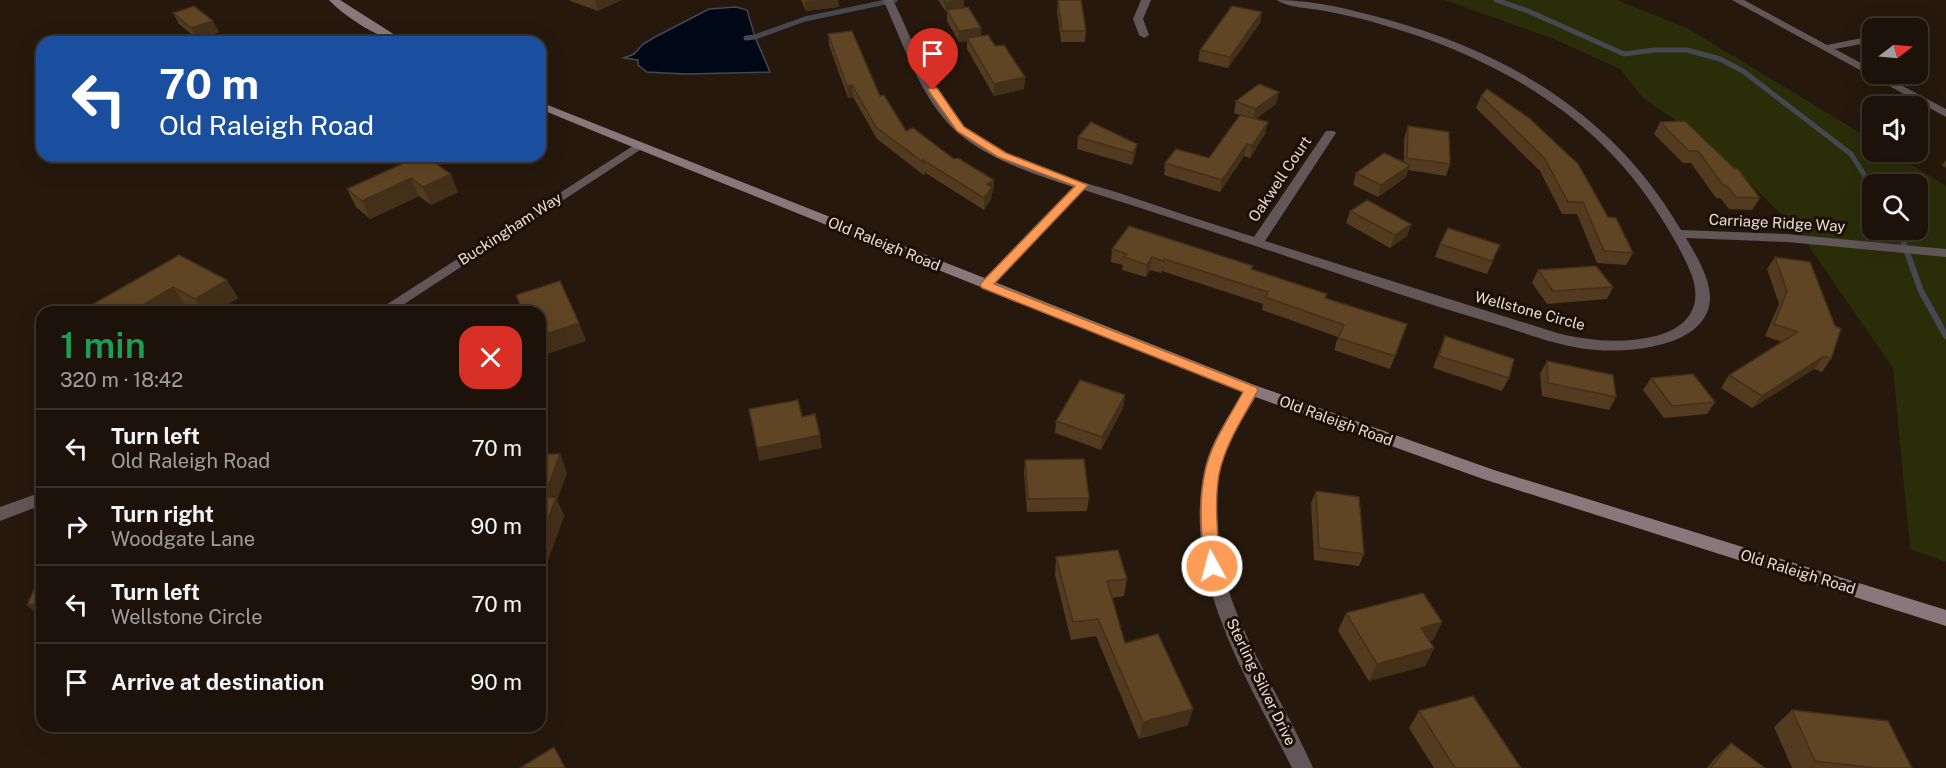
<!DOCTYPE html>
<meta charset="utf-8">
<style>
body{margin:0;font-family:"Public Sans",sans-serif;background:#251b12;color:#f1f3f6;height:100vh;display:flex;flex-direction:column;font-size:22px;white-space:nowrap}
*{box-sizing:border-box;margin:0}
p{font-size:20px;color:#a09e9c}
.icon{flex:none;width:33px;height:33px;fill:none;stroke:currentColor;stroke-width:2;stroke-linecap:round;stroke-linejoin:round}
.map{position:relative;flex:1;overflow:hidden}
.panel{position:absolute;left:36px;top:306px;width:510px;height:426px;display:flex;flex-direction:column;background:#1c1209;border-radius:18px;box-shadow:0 6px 24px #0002,0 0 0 2px #3a322a}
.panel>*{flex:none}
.hud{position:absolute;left:36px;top:36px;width:510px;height:126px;border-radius:18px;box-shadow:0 6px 24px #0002,0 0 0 2px #3a322a;background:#1a4fa0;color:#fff;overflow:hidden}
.needle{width:39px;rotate:74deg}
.buttons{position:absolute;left:1862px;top:18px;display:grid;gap:12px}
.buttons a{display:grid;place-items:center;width:66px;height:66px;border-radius:12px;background:#1c1209;box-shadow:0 6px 24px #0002,0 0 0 2px #3a322a;font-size:30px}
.pin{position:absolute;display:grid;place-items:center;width:51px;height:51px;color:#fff;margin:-62px -26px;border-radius:50% 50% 50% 0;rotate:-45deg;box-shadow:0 0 6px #0007}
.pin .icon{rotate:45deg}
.me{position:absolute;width:66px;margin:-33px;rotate:353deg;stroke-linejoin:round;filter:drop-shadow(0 0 4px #0008)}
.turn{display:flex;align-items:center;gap:21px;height:126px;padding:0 24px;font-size:27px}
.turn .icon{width:78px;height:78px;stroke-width:2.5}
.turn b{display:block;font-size:42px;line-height:51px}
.round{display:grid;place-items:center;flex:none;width:63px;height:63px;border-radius:18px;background:#251b12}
.summary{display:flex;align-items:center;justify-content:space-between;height:102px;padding:0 24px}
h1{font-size:36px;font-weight:600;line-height:45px;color:#1e9e55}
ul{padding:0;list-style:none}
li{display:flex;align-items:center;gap:18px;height:78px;padding:0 24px;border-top:2px solid #3a322a}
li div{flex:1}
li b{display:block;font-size:22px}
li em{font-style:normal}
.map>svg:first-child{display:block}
.green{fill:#292e09;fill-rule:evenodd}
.water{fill:#000818;stroke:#464851;stroke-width:1.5}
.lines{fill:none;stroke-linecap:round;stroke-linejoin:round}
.stream-far1{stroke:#464851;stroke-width:5}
.stream{stroke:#464851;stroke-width:6}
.minor{fill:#615658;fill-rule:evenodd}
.secondary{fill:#88787b;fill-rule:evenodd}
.wall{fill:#533b1f}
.shaded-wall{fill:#433019}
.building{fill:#604524;stroke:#433019;stroke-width:1.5}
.route{fill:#fe9c57;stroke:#a56539;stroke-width:1.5}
.labels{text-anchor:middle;stroke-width:6;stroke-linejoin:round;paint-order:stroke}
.street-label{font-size:15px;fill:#e8ded6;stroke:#1c0f05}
</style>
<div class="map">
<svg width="1946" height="768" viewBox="0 0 1946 768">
<rect width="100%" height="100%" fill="#26180c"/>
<path class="green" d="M1444,0H1617L1687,28L1872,140V152H1891L1946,186V562L1910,549L1893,368L1799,232L1743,177L1684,126L1643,98L1620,69L1554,39ZM1872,184H1917V230H1872Z"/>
<path class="water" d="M736,7L747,10L755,37L770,72L685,74L647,72L638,65V60L624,58L634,54L643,44L655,37L709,9Z"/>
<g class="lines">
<path class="stream-far1" d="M1496,0L1528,11L1624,54L1654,50H1687L1720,59L1743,71L1851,154L1872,187
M746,38L755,37L805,19L895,0"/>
<path class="stream" d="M1899,230L1921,291L1946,336"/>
<path class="minor" d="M883,0H893C912,38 927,84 955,117C995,162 1065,176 1119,193C1164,208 1209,223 1254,237L1326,131H1334L1336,133L1265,241L1557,333C1589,341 1623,344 1656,336C1686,328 1703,308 1692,276C1684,255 1672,235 1660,216C1597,115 1495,57 1383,25C1364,19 1345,15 1325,11C1311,8 1288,8 1277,0C1315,0 1353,10 1389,20C1513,55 1615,117 1681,230L1787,234L1946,249V257L1787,242L1686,238C1696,255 1709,276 1710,296C1711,349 1622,354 1586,349C1557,345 1530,335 1502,326C1468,316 1433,305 1399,294C1294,259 1189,223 1084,190L991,288H981L979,285L981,282L1073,187C1034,174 989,160 957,132C920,99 904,44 883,0Z
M1141,0H1151L1143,19L1149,35L1144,38L1139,35L1133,19Z
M1732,0H1744L1827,45L1872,36V42L1835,49L1872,69V74H1880L1946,109V117Z
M639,142L645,146L643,148L392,312H375Z
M1252,385L1257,386L1260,390C1246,414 1230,437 1222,464C1190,572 1273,675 1313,768H1292C1247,678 1182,577 1204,472C1210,441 1231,413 1247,386Z
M42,492V505L0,521V507Z"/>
<path class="secondary" d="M329,0H340L406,42C383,42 345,17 329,0Z
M540,102L1257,386L1494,470L1946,610V626L1483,479L1247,394L635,148L540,109Z"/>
</g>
<path class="wall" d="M568,0H621L598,11Z
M801,0H838L839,7L806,11Z
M938,0H964V8L981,36L995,46L1025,77L1024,89L994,96L967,49V41L959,42L947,21V12H946Z
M1058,0L1086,31L1085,42H1061L1057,11Z
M1262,12L1260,23L1228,68L1198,61L1200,50Z
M173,13L213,21L219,32L197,39L179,24Z
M828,34L880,96L906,131L954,159L994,180L993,192L992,193L991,199L984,210L924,172L925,176L877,139L853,97L848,98L829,45Z
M1481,96L1608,217L1633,253L1626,265L1597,263L1577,214H1562L1540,171L1476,108Z
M1236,101L1276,104L1255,119L1268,122L1265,134L1250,158L1244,156L1220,192L1164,175L1165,163L1209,158L1240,115L1234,113Z
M1660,122L1760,198L1752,210L1729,209L1720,198H1716L1691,163H1683L1654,134Z
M1408,126L1450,164L1446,176L1408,170L1406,177L1378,197L1353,185L1356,173L1404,162V138Z
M1078,137L1137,144L1135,156L1132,165L1077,149Z
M419,156L458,192L431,205L419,196L370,219L356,207L347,189Z
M1946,160V168L1942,165Z
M1350,211L1411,224L1407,236L1390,248L1346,223Z
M1440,244L1495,257L1487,274L1435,257Z
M1112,249L1253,266L1252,269L1326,298L1407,324L1390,369L1334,350L1338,337L1262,310L1263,304L1162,271L1161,273L1150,270L1146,277L1122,270L1123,265L1111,262Z
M179,255L227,280L238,298L216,312H197L186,306L175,312H92L88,307Z
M1775,257L1831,359L1822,372L1814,369L1752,408L1721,388L1729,375L1782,342L1765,336L1779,304L1767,269Z
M1538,270L1613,287L1607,299L1547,304L1532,283Z
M1445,336L1509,378L1502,391L1433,368Z
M1547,361L1616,397L1609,410L1542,396L1540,374Z
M1651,378L1715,402L1707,414L1664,418L1643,390Z
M1125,395L1123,408L1101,450L1055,433L1056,421Z
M540,454H560L567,473L557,500L564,516L547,563H540Z
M1025,460L1089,498L1087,511L1027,512L1024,472Z
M1316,491L1364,554L1359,566L1314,560L1311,503Z
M1056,557L1127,579L1124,596L1112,598L1125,643L1188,725L1139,739L1096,636L1071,640L1055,575Z
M1346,613L1442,622L1433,640L1429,641L1434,648L1425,666L1369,681L1338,631Z
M1792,710L1912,768H1792L1774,727Z
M1419,711L1521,768H1434L1409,728Z
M1731,743L1765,768H1707L1714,759Z"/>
<path class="shaded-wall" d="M595,0H621L598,11Z
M814,0H838L839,7L806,11L805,1Z
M964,0V9L947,10V12H946L945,3Z
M1262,12L1260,23L1228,68L1230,57Z
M213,21L219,32L197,39L191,28Z
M981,28V39L967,38V41L959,42V31Z
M1025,77L1024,89L994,96V84Z
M852,85L853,97L848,98L847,86Z
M1279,92L1276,104L1253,121L1255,109Z
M1268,122L1265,134L1250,158L1252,146Z
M1137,144L1135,156L1132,165L1133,153Z
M1247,144L1244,156L1220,192L1222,180Z
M1410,165L1406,177L1378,197L1381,185Z
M451,174L458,192L431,205L423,187Z
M411,178L419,196L370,219L362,201Z
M994,180L993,192L992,193L991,199L984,210V198L987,184Z
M1411,224L1407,236L1390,248L1395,235Z
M1152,257L1150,270L1146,277L1147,265Z
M1164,259L1162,271L1161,273L1163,261Z
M227,280L238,298L216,312H204L195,299Z
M173,287L186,306L175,312H131Z
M579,323L586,341L541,356L540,354V336Z
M1824,356L1814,369L1752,408L1762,396Z
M1125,395L1123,408L1101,450L1102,437Z
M820,435L822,448L759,461L757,448Z
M560,454L567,473L557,500L564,516L547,563L540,547L544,497Z
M42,603V617H40L27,605Z
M1442,622L1433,640L1412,646L1421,628Z
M1434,648L1425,666L1369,681L1377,664Z
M1193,709L1188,725L1139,739L1143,722Z"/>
<path class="building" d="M944,0H964L945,3Z
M1058,0H1081L1086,31H1062Z
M194,6L213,21L191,28L173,13Z
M1232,6L1262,12L1230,57L1200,50Z
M968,7L981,28L959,31L947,10Z
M852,31L880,96L884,95L906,131L913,128L954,159L958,158L994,180L987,184L992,187L984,198L923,160L924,163L876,127L852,85L847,86L828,34Z
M988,35L995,46L1004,45L1025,77L994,84L967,38Z
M1259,84L1279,92L1255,109L1236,101Z
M1487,89L1529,118L1578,164L1608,217L1616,218L1633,253L1604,251L1583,202H1568L1545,159L1481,96Z
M1240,115L1268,122L1252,146L1247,144L1222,180L1165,163L1176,149L1209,158Z
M1685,121L1734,168L1738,169L1760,198L1736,197L1727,186L1723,185L1698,151H1689L1660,122Z
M1091,122L1137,144L1133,153L1078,137Z
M1408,126L1449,132L1450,164L1407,158Z
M1384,153L1410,165L1381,185L1356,173Z
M419,156H425L451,174L423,187L411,178L362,201L347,189Z
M1367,200L1411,224L1395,235L1350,211Z
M1129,226L1253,266L1251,269L1327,294L1325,298L1407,324L1395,356L1338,338L1344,325L1265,297L1268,292L1164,259L1163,261L1152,257L1147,265L1124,257L1127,254L1112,249Z
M1448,228L1500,245L1492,261L1440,244Z
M179,255L227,280L195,299L173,287L131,312H97L88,307Z
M1775,257L1810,262L1835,326L1841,329L1831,359L1824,356L1762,396L1729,375L1798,332L1774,324L1787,291Z
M1596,266L1613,287L1553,291L1538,270Z
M560,281L579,323L540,336V312H523L516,295Z
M1445,336L1514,359L1509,378L1439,356Z
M1547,361L1613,375L1616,397L1548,383Z
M1693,374L1715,402L1672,406L1651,378Z
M1080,380L1125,395L1102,437L1056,421Z
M798,400L802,417L815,414L820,435L757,448L749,409Z
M540,454H560L544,497H556L540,542Z
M1084,459L1089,498L1028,499L1025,460Z
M1316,491L1359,497L1364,554L1319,548Z
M1118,550L1127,579L1107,581L1125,643L1158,634L1193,709L1143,722L1098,619L1073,622L1056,557Z
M42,572V603L27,605Z
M1423,593L1442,622L1421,628L1434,648L1377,664L1346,613Z
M1473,696L1521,768H1455L1419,711Z
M1792,710L1888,721L1912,768H1876L1815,761Z
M1731,743L1765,768H1710Z
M554,747L565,768H520Z"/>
<path class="route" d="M930,88H937L964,127L1006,153L1088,185L994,284L1256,387L1258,390C1244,416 1225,444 1219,474C1214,504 1218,535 1220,566L1218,571L1212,573L1207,571L1204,566C1202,535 1198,503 1205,472C1211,443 1229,418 1243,392L982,288L980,285L982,282L1075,186L998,157L957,131L928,90Z"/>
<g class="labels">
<g class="street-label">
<text transform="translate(1280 179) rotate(-56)" y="5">Oakwell Court</text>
<text transform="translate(1777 223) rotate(3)" y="5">Carriage Ridge Way</text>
<text transform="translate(510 229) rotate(-33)" y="5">Buckingham Way</text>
<text transform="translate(884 244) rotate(22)" y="5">Old Raleigh Road</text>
<text transform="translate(1530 311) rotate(15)" y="5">Wellstone Circle</text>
<text transform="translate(1336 421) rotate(20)" y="5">Old Raleigh Road</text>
<text transform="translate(1798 572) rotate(17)" y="5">Old Raleigh Road</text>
<text transform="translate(1261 682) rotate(64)" y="5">Sterling Silver Drive</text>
</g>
</g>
</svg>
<div class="buttons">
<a><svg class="needle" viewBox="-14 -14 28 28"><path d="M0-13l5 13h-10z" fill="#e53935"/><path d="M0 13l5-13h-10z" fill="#a09e9c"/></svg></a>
<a><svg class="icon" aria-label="sound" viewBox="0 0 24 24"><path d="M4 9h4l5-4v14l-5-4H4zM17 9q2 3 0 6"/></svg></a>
<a><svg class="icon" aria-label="search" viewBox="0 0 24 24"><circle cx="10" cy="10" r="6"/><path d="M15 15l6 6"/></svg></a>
</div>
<div class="pin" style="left:933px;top:90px;background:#d93025"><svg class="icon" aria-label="arrive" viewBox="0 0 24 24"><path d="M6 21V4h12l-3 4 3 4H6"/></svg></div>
<svg class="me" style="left:1212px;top:566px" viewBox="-20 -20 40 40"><circle r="17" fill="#fe9c57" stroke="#fff" stroke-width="3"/><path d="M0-11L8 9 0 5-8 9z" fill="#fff"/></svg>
<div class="hud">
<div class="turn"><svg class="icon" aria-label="left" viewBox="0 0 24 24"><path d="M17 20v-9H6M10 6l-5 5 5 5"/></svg><div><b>70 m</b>Old Raleigh Road</div></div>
</div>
<section class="panel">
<div class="summary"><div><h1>1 min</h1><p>320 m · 18:42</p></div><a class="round" style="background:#d93025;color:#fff"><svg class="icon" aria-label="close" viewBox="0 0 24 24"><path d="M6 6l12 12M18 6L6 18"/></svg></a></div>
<ul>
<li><svg class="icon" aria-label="left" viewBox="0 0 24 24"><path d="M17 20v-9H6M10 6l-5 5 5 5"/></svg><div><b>Turn left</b><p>Old Raleigh Road</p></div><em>70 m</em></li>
<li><svg class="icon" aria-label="right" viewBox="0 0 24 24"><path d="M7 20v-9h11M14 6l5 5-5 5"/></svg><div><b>Turn right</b><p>Woodgate Lane</p></div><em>90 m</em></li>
<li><svg class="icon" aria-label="left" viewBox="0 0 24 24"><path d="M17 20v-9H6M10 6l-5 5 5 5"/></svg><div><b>Turn left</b><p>Wellstone Circle</p></div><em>70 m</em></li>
<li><svg class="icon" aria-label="arrive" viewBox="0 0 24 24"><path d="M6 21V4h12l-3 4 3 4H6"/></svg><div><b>Arrive at destination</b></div><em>90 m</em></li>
</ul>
</section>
</div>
